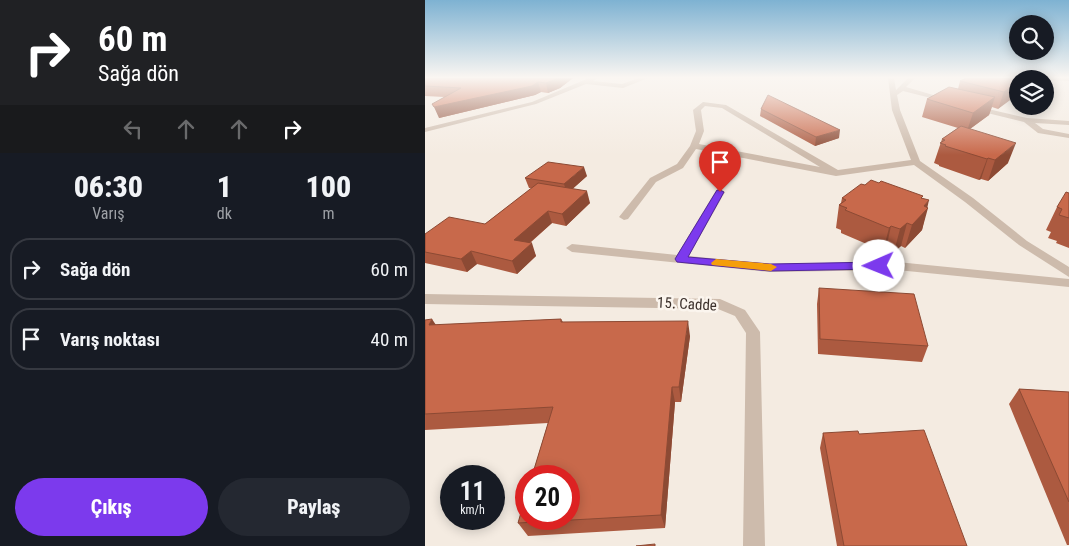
<!DOCTYPE html>
<html lang="tr">
<meta charset="utf-8">
<style>
body{margin:0;font-family:"Roboto Condensed",sans-serif;background:#242831;color:#f1f3f6;height:100vh;display:flex;flex-direction:column;font-size:19px;white-space:nowrap}
*{box-sizing:border-box;margin:0}
p{font-size:16px;color:#9ea1a6}
.icon{flex:none;width:28px;height:28px;fill:none;stroke:currentColor;stroke-width:2;stroke-linecap:round;stroke-linejoin:round}
.map{position:relative;flex:1;overflow:hidden}
.details{display:flex;flex-direction:column;background:#171b24;width:425px}
.details>*{flex:none}
.hud{background:#202124;color:#fff;overflow:hidden}
.fabs{position:absolute;left:584px;top:15px;display:grid;gap:10px}
.fabs a{display:grid;place-items:center;width:45px;height:45px;border-radius:50%;background:#171b24;box-shadow:0 2px 12px #0003;font-size:25px}
.speed{position:absolute;left:15px;top:465px;display:flex;gap:10px;font-size:25px;font-weight:700;text-align:center}
.speed>*{display:grid;place-content:center;width:65px;height:65px;border-radius:50%;background:#171b24;box-shadow:0 2px 12px #0003;line-height:1}
.speed small{font-size:12px;font-weight:400}
.speed .limit{border:8px solid #d22;background:#fff;color:#111}
.pin{position:absolute;display:grid;place-items:center;width:42px;height:42px;color:#fff;margin:-51px -21px;border-radius:50% 50% 50% 0;rotate:-45deg;box-shadow:0 0 5px #0007}
.pin .icon{rotate:45deg}
.me{position:absolute;width:55px;margin:-28px;rotate:269deg;stroke-linejoin:round;filter:drop-shadow(0 0 4px #0008)}
.turn{display:flex;align-items:center;gap:18px;height:105px;padding:0 15px;font-size:22px}
.turn .icon{width:65px;height:65px;stroke-width:2.5}
.turn b{display:block;font-size:35px;line-height:42px}
.lanes{display:flex;align-items:center;height:48px;padding:0 15px;background:#0003;justify-content:center;gap:25px;direction:ltr}
.lanes .off{opacity:.35}
.eta{display:flex;justify-content:space-evenly;align-items:center;height:85px;text-align:center}
.eta b{font-size:30px;font-weight:800;line-height:35px}
.primary-button{display:flex;gap:10px;margin-top:auto;padding:10px 15px}
.primary-button a{flex:1;height:58px;border-radius:30px;background:#7c3aed;color:#fff;font-size:20px;font-weight:800;line-height:58px;text-align:center}
.primary-button a+a{background:#242831;color:#f1f3f6}
ul{padding:0;list-style:none}
li{display:flex;align-items:center;gap:15px;height:62px;margin:0 10px 8px;padding:0 5px;border:2px solid #363941;border-radius:20px}
li div{flex:1}
li b{display:block;font-size:19px}
li em{font-style:normal}
main{display:flex;flex:1;min-height:0}
.map>svg:first-child{display:block}
.lines{fill:none;stroke-linecap:round;stroke-linejoin:round}
.minor{fill:#cdbbac;fill-rule:evenodd}
.wall{fill:#ac5a40}
.shaded-wall{fill:#8c4a34}
.building{fill:#c8694b;stroke:#8c4a34}
.route{fill:#7c3aed;stroke:#51269a}
.slow{fill:#f59e0b}
.labels{text-anchor:middle;stroke-width:5;stroke-linejoin:round;paint-order:stroke}
.near-street-label{font-size:15px;fill:#3b302b;stroke:#fbf5ee}
</style>
<main>
<section class="details">
<div class="hud">
<div class="turn"><svg class="icon" aria-label="right" viewBox="0 0 24 24"><path d="M7 20v-9h11M14 6l5 5-5 5"/></svg><div><b>60 m</b>Sağa dön</div></div>
<div class="lanes"><svg class="icon off" aria-label="left" viewBox="0 0 24 24"><path d="M17 20v-9H6M10 6l-5 5 5 5"/></svg><svg class="icon off" aria-label="ahead" viewBox="0 0 24 24"><path d="M12 20V5M6 11l6-6 6 6"/></svg><svg class="icon off" aria-label="ahead" viewBox="0 0 24 24"><path d="M12 20V5M6 11l6-6 6 6"/></svg><svg class="icon" aria-label="right" viewBox="0 0 24 24"><path d="M7 20v-9h11M14 6l5 5-5 5"/></svg></div>
</div>
<div class="eta">
<div><b>06:30</b><p>Varış</p></div>
<div><b>1</b><p>dk</p></div>
<div><b>100</b><p>m</p></div>
</div>
<ul>
<li><svg class="icon" aria-label="right" viewBox="0 0 24 24"><path d="M7 20v-9h11M14 6l5 5-5 5"/></svg><div><b>Sağa dön</b></div><em>60 m</em></li>
<li><svg class="icon" aria-label="arrive" viewBox="0 0 24 24"><path d="M6 21V4h12l-3 4 3 4H6"/></svg><div><b>Varış noktası</b></div><em>40 m</em></li>
</ul>
<div class="primary-button"><a>Çıkış</a><a>Paylaş</a></div>
</section>
<div class="map">
<svg width="644" height="546" viewBox="0 0 644 546">
<rect width="100%" height="100%" fill="#f4ebe1"/>
<g class="lines">
<path class="minor" d="M164,78H173L168,81L197,84L214,78H223L198,88L161,84L111,104L0,132V128L107,102Z
M463,78H469L471,90L483,78H490L481,87L525,100L522,102L478,91L472,95L475,110L495,161L548,198L602,241L644,267V277L594,245L540,202L489,165L411,176L271,149L258,168L231,182L203,219L199,220L194,217L225,178L252,164L265,146L271,131L268,110L278,102L301,105L413,170L486,160L467,110ZM280,106L297,108L395,167L274,144L279,131L276,110Z
M617,78H644V81L620,80Z
M546,105L602,118L644,121V125L610,123L618,129L644,134V138L613,133L599,122L546,109Z
M295,189L300,192L264,256L345,264L472,262L644,279V287L472,270L345,272L147,252L141,248L147,244L252,255L290,192Z
M0,294L295,299L320,310L335,332L340,546H318L321,333L310,316L293,309L0,304Z"/>
</g>
<path class="wall" d="M0,78H148L135,88L123,93L116,92L110,95L14,118L20,97L0,96Z
M599,78L573,109L567,107L564,115L545,129L583,163L563,181L556,179L554,180L514,166V165L509,163L517,139L533,128L497,117L502,99L533,89L535,81Z
M336,109L414,138L390,146L335,116Z
M162,176L147,189L165,203L141,226L127,223L105,243L111,256L92,274L52,264L42,272L0,263V234L60,224L107,188H104L100,178Z
M440,185L497,198L502,207L497,230L480,248L476,246L469,252L461,249L458,251L416,233V230L411,228L414,205L416,203L417,198Z
M644,193V248L631,243L632,241L623,238L626,232L621,230L632,207Z
M394,288L503,346L497,362L393,354L392,304Z
M136,319L138,322L265,336L256,402H250L240,528L103,536L93,523L123,423L0,430V320L11,325Z
M594,389L644,392V545H642L584,404Z
M398,433L434,434L542,546H412L395,448Z"/>
<path class="shaded-wall" d="M133,78H148L135,88L123,93L121,83Z
M113,82L116,92L110,95L14,118L9,107Z
M592,83V95L573,109L579,92Z
M570,97L564,115L542,131L548,113Z
M415,130L414,138L390,146L391,137Z
M591,143L583,163L563,181L570,160Z
M563,158L556,179L554,180L562,159Z
M159,167L162,176L142,194L139,184Z
M162,191L165,203L141,226L137,214Z
M504,200L502,209L503,208L497,230L480,248L487,225L499,206Z
M123,211L127,223L94,252L89,240Z
M482,223L476,246L469,252L475,229Z
M466,226L461,249L458,251L464,228Z
M107,243L111,256L92,274L87,261Z
M46,251L52,264L42,272L36,259Z
M7,319L17,334L4,325Z
M263,321L265,336L256,402L254,387Z
M247,387L250,402L240,528L236,515Z"/>
<path class="building" d="M0,78H133L121,83L113,82L107,86L9,107L7,104L36,88L0,86Z
M541,78H599L592,79V83L579,92L535,81Z
M524,87L570,97L548,113L502,99Z
M343,95L415,130L391,137L336,109Z
M536,126L591,143L570,160L563,158L562,159L520,146L521,145L515,143L520,140L517,139Z
M123,162L159,167L139,184L100,178Z
M446,180L454,183L456,181L498,196L496,198L504,200L499,206L503,208L487,225L482,223L475,229L466,226L464,228L420,210L422,208L414,205L421,200L417,198L436,184L440,185Z
M113,183L162,191L137,214L123,211L89,240L107,243L87,261L46,251L36,259L0,252V234L24,217L60,224Z
M641,192L644,193V218L634,215L637,209L632,207Z
M394,288L489,294L503,346L395,339Z
M7,319L4,325L136,319V322L263,321L254,387H247L236,515L93,523L101,495V519H144V476H107L128,407L0,414V320Z
M594,389L644,392V502Z
M499,430L542,546H419L398,433L433,431L434,434Z
M230,544V546H211Z"/>
<linearGradient id="sky" x2="0" y2="1"><stop stop-color="#7eb2d2"/><stop offset="0.5" stop-color="#faf6f2"/><stop offset="1" stop-color="#faf6f2" stop-opacity="0"/></linearGradient>
<rect width="644" height="155" fill="url(#sky)"/>
<path class="route" d="M292,190H295L299,192L263,257L345,264L454,262L459,266L454,269L345,271L252,262L250,259Z"/>
<path class="slow" d="M291,259L346,264L352,267L346,271L287,265L286,263Z"/>
<g class="labels">
<g class="near-street-label">
<text transform="translate(262 304) rotate(3)" y="5">15. Cadde</text>
</g>
</g>
</svg>
<div class="fabs">
<a><svg class="icon" aria-label="search" viewBox="0 0 24 24"><circle cx="10" cy="10" r="6"/><path d="M15 15l6 6"/></svg></a>
<a><svg class="icon" aria-label="layers" viewBox="0 0 24 24"><path d="M12 4l9 5-9 5-9-5zM3 14l9 5 9-5"/></svg></a>
</div>
<div class="speed"><div>11<small>km/h</small></div><div class="limit">20</div></div>
<div class="pin" style="left:295px;top:192px;background:#d93025"><svg class="icon" aria-label="arrive" viewBox="0 0 24 24"><path d="M6 21V4h12l-3 4 3 4H6"/></svg></div>
<svg class="me" style="left:454px;top:266px" viewBox="-20 -20 40 40"><circle r="19" fill="#fff"/><path d="M0-13L10 11 0 6-10 11z" fill="#7c3aed"/></svg>
</div>
</main>
